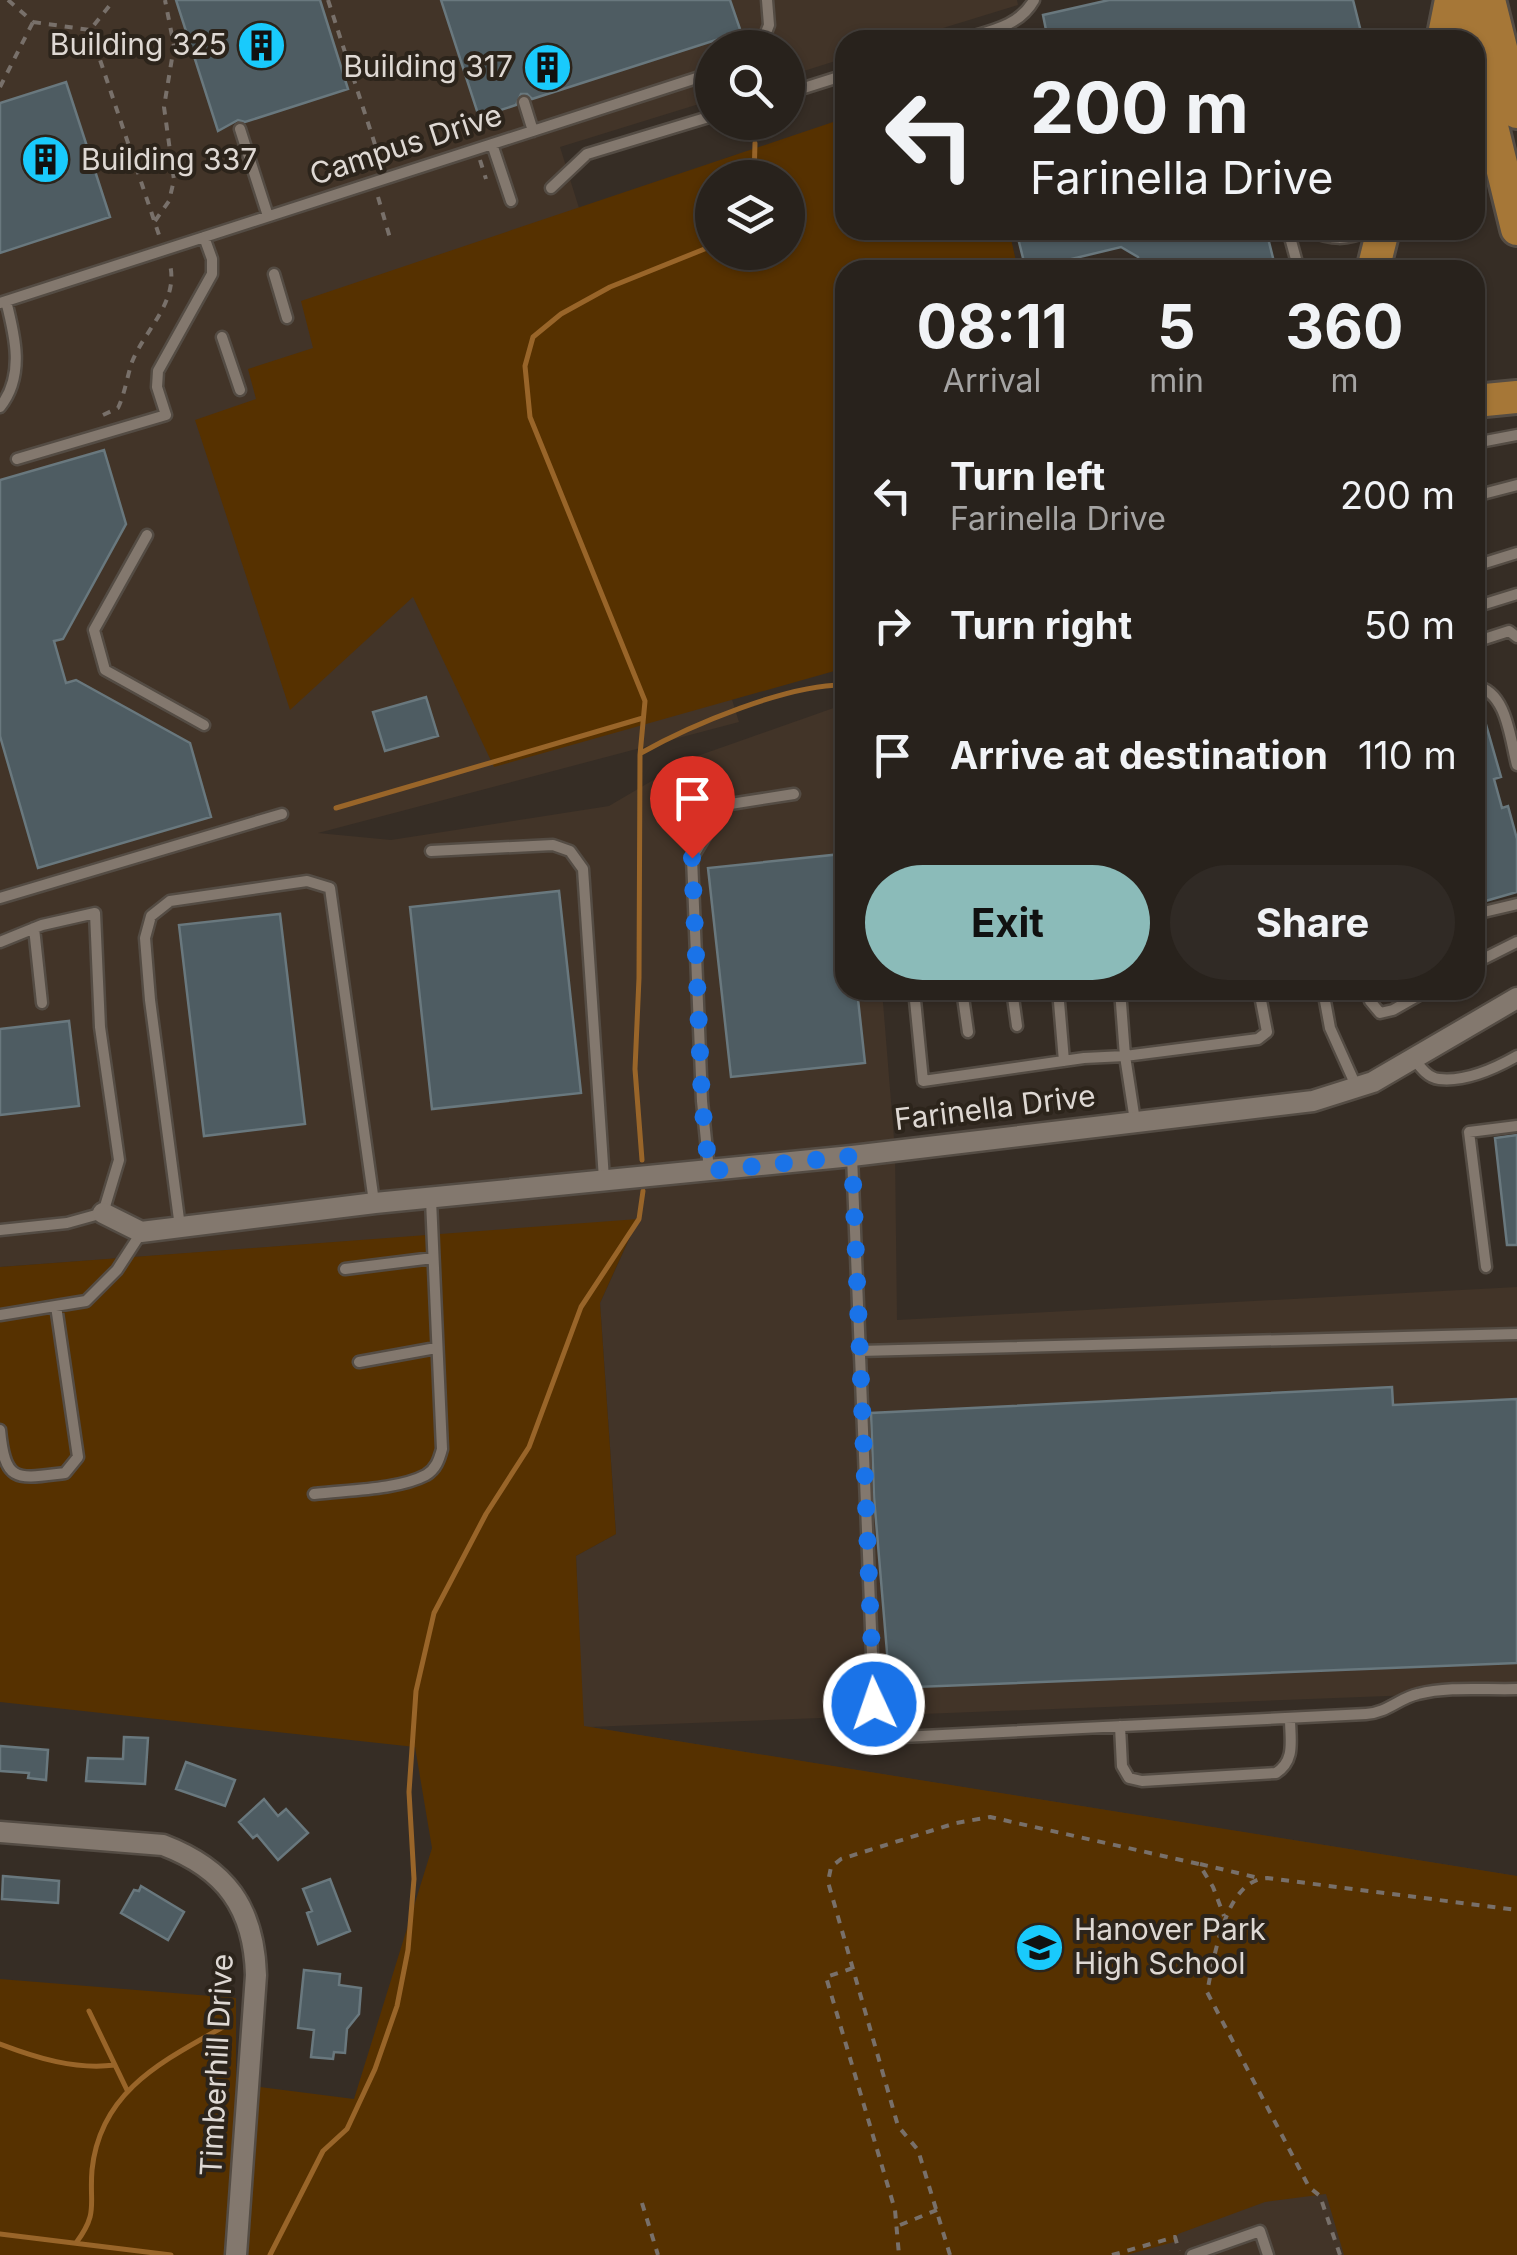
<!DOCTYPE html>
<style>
body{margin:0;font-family:Inter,sans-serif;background:#302a25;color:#f1f3f6;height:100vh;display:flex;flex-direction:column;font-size:38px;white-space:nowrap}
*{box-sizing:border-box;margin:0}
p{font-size:32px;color:#a5a4a3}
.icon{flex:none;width:55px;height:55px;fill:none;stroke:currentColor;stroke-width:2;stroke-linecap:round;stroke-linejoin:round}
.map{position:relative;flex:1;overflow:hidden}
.side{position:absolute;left:835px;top:260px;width:650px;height:740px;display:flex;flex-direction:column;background:#28221c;border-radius:30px;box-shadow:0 2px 8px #0004,0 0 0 2px #443f3b}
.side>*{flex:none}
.hud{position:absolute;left:835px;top:30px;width:650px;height:210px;border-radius:30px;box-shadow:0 2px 8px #0004,0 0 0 2px #443f3b;background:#28221c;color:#f1f3f6;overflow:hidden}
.fabs{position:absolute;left:695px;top:30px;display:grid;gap:20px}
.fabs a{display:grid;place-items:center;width:110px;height:110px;border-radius:50%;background:#28221c;box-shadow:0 2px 8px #0004,0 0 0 2px #443f3b;font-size:50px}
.pin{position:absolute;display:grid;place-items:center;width:85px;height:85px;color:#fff;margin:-102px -42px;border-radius:50% 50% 50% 0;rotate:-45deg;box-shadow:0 0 10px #0007}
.pin .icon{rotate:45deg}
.me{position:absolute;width:110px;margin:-55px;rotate:357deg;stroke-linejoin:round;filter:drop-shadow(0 0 8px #0008)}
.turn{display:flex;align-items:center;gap:35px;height:210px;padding:0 30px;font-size:45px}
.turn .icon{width:130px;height:130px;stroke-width:2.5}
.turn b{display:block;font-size:70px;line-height:85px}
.eta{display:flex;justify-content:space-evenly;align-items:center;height:170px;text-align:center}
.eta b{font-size:60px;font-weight:700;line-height:70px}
.action{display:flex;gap:20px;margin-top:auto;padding:20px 30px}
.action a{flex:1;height:115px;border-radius:60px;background:#8bbbb9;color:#111;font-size:40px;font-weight:700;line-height:115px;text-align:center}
.action a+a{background:#302a25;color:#f1f3f6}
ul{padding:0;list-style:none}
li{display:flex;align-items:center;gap:30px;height:130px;padding:0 30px}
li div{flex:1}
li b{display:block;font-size:38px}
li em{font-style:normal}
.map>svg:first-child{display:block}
.built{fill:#423428}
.green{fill:#563100;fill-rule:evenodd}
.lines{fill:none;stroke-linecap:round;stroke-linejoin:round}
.stream{stroke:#996529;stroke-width:5}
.building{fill:#4e5c62;stroke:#69787e;stroke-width:2.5}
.lane-casing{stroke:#544c44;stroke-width:15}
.street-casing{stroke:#544c44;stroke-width:25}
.primary-casing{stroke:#544c44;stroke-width:38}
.path{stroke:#78706a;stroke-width:4;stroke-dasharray:8 8;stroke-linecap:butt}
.lane{stroke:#83786e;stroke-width:10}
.street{stroke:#83786e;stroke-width:20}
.primary{stroke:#a67737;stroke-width:32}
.route{stroke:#1a73e8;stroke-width:18;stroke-dasharray:0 32.4}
.labels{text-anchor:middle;stroke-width:8;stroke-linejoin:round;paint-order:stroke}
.poi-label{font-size:30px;fill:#ded8d3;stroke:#2c241b;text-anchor:end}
.street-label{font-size:30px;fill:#ded8d3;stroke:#2c241b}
</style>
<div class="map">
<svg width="1517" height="2255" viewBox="0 0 1517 2255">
<rect width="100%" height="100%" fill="#362d25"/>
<path class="built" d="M0,0H1017L1018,5L904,40H845V58L788,76V48H712V100L560,147L739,722L318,833L391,840L609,806L689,759L845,704V990H882L895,1151L897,1320L1517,1287V1691L589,1727L1517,1876V2255H604L576,1556L616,1534L600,1303L638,1220L0,1267Z"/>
<path class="green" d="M845,118V230H1009L1018,270H845V668L494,767L413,597L290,710L195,420L256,399L248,369L313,348L301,301ZM712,178H788V252H712Z
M638,1219L600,1303L616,1534L576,1556L584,1726L1517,1876V2255H1344L1326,2194L1265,2202L1178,2234L1174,2242L1126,2255H0V1979L236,1998V2084L354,2099L432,1848L415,1747L0,1702V1267Z"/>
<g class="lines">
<path class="stream" d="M754,178L755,143
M641,753C691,725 788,684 845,685
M336,808L643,718
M642,1160L635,1069L639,978L640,755L645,701L530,417L525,366L533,337L561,314L610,287L712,246
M89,2011L127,2090
M0,2044C37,2058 75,2070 115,2065
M0,2234L171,2255
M76,2243C99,2212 89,2205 92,2170C100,2091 163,2061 223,2027
M270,2255L323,2151L347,2129L375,2069L397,2006L408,1950L414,1879L409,1792L416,1691L434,1613L486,1514L529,1447L581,1307L639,1219L643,1191"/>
</g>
<path class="building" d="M176,0H320L348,89L245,122L238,120L218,131Z
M441,0H730L741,32L532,99L527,94H521L516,105L479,117Z
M1109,0H1353L1363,40H1048L1043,15Z
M66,82L110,217L0,253V103Z
M1016,230H1266L1276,270H1141L1138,257L1121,247L1026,270Z
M104,450L126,524L63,639L54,641L66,683L76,680L190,743L211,817L38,868L0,736V480Z
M426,697L438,736L385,751L373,712Z
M1479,700L1501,777L1494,779L1502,808L1508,806L1517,839V892L1475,904V701Z
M842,854L845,990H857L865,1063L731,1077L708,868Z
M559,891L581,1093L432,1109L410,907Z
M280,914L305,1124L204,1136L179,925Z
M69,1021L79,1106L0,1115V1029Z
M1517,1135V1245H1507L1495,1138Z
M1392,1387L1393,1405L1517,1399V1663L890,1688L874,1497L871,1413Z
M124,1737L148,1738L145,1784L86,1781L88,1758L123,1759Z
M0,1746L48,1750L46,1780L28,1778L29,1773L0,1771Z
M186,1762L235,1780L225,1806L176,1789Z
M264,1799L278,1816L286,1809L308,1833L278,1860L257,1835L253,1838L239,1822Z
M3,1876L59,1881L58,1903L2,1899Z
M330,1879L350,1931L318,1944L307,1913L312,1911L303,1889Z
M141,1886L184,1912L168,1940L121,1913L134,1890L139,1891Z
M304,1970L340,1974L339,1985L361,1988L359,2014L347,2029L345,2053L334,2052L333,2059L311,2057L314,2030L298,2028Z"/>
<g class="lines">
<defs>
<path id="lane" d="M960,40C989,31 1019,27 1034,0
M760,48L769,25L767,0
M788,93L845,75
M524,102L533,131
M240,129L268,216
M492,144L511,201
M551,188L587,154L712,116
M1288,230L1299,270
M1308,230C1332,240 1346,241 1369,230
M274,274L287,318
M0,303L712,73
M222,337L240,390
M0,407C25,376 15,336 6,301
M1475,443L1517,435
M17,459L166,415L157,387L158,371L212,274V259L204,237
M1475,496L1517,485
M147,535L94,630L105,670L204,725
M1475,566L1517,553
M1475,607L1517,594
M1475,642L1509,631L1517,637
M1475,686C1507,691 1510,739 1517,765
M431,851L553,845L570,851L583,869L604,1179
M0,898L282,814
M1475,914L1517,904
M34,928L42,1003
M0,942L42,925L95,913L100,1027L119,1160L103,1213L67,1223L0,1230
M1475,963L1517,942
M914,990L923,1081L1084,1058L1125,1056L1135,1121
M962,990L968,1032
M1012,990L1017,1026
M1058,990L1064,1061
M1120,990L1125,1056L1258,1039L1267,1032L1259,990
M1323,990L1330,1028L1357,1088
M1367,990L1370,1001L1380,1013L1393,1010L1428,990
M1121,995L1181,990
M1414,1059C1420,1067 1428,1078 1439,1079C1465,1082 1496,1068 1517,1056
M852,1156L874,1704L882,1728L902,1737L1366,1714C1387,1713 1399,1698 1418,1694C1449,1686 1485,1690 1517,1689
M709,1170L702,1101L692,858L724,805L794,794
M180,1227L150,1000L145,938L151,916L170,901L307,881L330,888L374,1202
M1486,1267L1469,1132L1517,1126
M345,1269L433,1258
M0,1315L86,1301L117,1270L141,1233
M859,1351L1517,1334
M359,1362L436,1348
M0,1430C5,1484 17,1479 65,1473L78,1457L56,1306
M314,1494C346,1490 398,1490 426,1475C436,1469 439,1460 442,1449L431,1200
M1120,1726L1122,1766L1129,1778L1142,1781L1276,1773C1296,1760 1290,1740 1290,1718
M1192,2255L1260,2231L1268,2255"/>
<path id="street" d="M103,1213L141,1232L375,1203L852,1156L1313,1101L1373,1082L1517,998
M0,1832L163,1845C226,1869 254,1908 256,1975L236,2255"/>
<path id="primary" d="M1461,0L1471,40
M1489,0L1517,112
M1443,40L1451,0
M1475,57L1517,229
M1373,270L1383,230
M1475,401L1517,397"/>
</defs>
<use href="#lane" class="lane-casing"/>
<use href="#street" class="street-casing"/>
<use href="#primary" class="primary-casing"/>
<path class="path" d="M8,0L33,22
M328,0L382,166
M33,22L90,30L114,0
M90,30L160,238
M0,87L33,22
M480,160L486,179
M378,197L390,238
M155,221L169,201L174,180L164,107L174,46L165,0
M103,415L118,408C125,393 127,377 132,362C145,329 181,300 169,261
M1200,1864L1259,1878
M853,1968L826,1977L895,2210L899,2255
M642,2203L658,2255
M900,2225L937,2210
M950,2255L918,2150L898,2126L828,1882L831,1867L841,1859L956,1823L990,1817L1199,1864L1213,1887L1224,1916
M1112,2255L1175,2237L1179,2251
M1340,2255L1320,2196L1309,2187L1207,1992C1214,1960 1224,1880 1267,1878L1517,1910"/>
<use href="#lane" class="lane"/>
<use href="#street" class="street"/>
<use href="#primary" class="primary"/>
</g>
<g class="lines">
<path class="route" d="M692,858L702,1102L709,1171L852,1156L874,1704"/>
</g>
<defs>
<symbol id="building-disc" viewBox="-11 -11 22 22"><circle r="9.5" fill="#19cafc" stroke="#2c241b"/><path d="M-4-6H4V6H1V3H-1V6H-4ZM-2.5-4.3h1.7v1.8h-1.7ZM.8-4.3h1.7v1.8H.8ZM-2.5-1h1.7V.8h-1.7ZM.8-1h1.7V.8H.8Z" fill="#111"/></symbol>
<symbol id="school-disc" viewBox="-11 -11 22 22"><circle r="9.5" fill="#19cafc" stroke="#2c241b"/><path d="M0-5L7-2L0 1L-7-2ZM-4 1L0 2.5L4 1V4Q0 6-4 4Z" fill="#111"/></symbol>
</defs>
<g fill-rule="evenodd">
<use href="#building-disc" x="234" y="18" width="55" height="55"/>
<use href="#building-disc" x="520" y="40" width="55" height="55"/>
<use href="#building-disc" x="18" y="132" width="55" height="55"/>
<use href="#school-disc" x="1012" y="1920" width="55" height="55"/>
</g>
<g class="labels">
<g class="poi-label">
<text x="227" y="55">Building 325</text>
<text x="513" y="77">Building 317</text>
<text x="81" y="170" text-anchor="start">Building 337</text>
<text x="1074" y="1940" text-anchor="start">Hanover Park<tspan x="1074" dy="34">High School</tspan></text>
</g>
<g class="street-label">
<text transform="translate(406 145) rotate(-18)" y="10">Campus Drive</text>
<text transform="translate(995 1108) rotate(-7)" y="10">Farinella Drive</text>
<text transform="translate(217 2065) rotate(-87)" y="10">Timberhill Drive</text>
</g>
</g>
</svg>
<div class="fabs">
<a><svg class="icon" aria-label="search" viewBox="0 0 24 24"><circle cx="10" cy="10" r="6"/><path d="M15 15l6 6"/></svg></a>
<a><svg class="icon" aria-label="layers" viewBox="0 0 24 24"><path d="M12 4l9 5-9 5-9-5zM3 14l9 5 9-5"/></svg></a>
</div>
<div class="pin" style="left:692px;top:858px;background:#d93025"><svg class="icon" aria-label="arrive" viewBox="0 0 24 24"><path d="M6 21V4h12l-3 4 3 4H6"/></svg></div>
<svg class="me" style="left:874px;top:1704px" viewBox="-20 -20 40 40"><circle r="17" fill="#1a73e8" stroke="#fff" stroke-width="3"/><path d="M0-11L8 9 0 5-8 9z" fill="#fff"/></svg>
<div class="hud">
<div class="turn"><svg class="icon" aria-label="left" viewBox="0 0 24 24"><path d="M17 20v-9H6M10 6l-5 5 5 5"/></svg><div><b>200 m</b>Farinella Drive</div></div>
</div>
<section class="side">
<div class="eta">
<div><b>08:11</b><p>Arrival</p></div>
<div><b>5</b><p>min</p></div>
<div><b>360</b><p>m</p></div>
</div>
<ul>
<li><svg class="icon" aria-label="left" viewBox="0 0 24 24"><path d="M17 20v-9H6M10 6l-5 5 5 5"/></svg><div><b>Turn left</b><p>Farinella Drive</p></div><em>200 m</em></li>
<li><svg class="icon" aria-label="right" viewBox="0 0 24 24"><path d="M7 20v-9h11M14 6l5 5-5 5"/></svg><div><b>Turn right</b></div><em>50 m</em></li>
<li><svg class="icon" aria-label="arrive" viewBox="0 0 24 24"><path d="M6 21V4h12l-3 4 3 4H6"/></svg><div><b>Arrive at destination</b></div><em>110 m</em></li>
</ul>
<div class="action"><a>Exit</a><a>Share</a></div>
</section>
</div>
